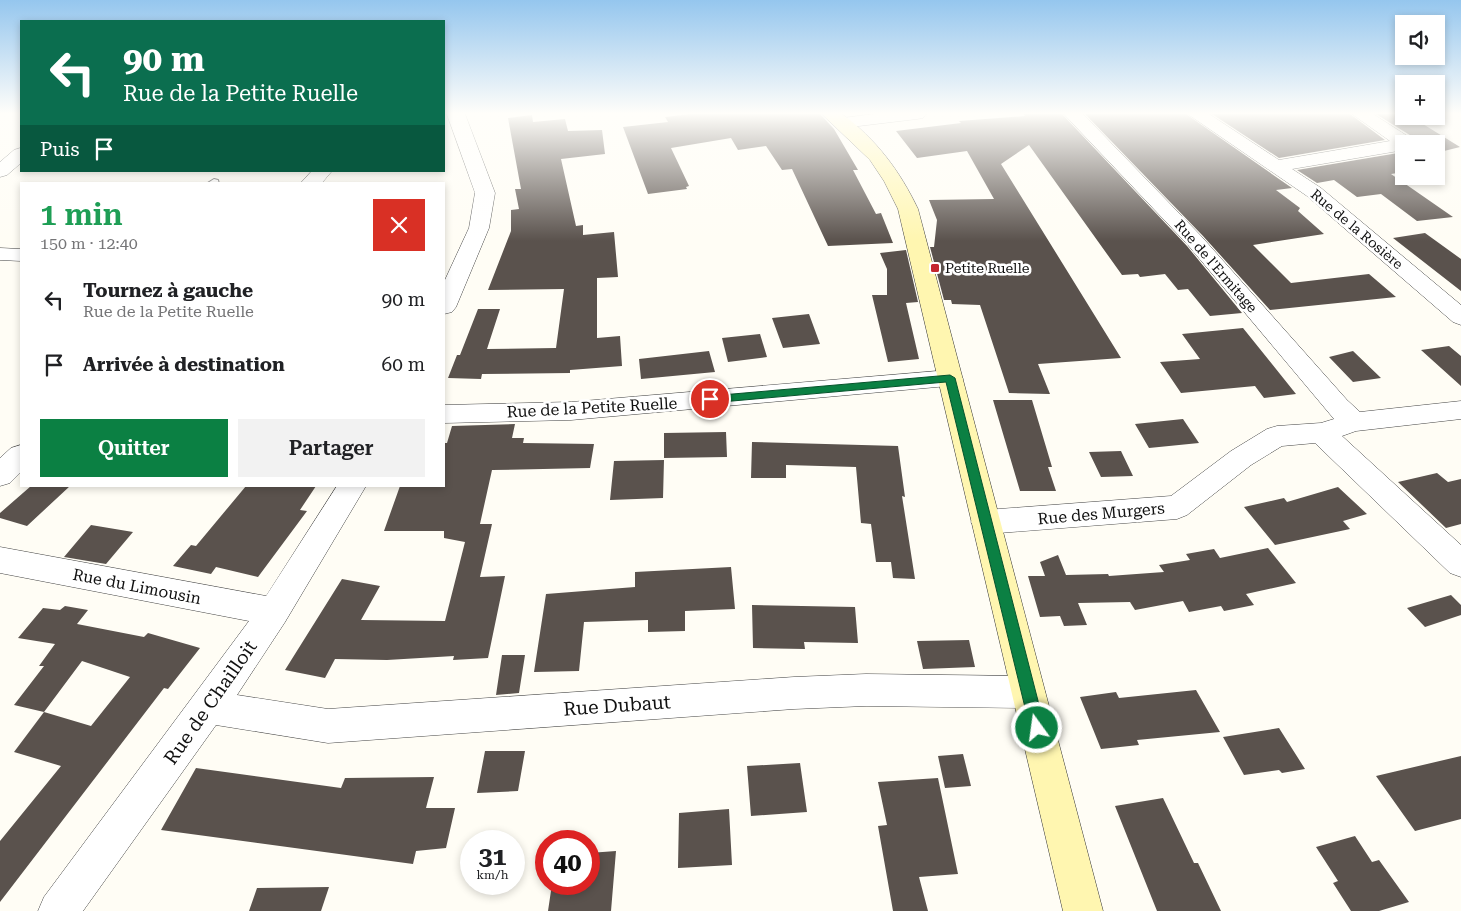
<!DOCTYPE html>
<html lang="fr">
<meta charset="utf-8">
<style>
body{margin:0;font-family:"Roboto Serif",serif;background:#f2f2f2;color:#202124;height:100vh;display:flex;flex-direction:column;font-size:19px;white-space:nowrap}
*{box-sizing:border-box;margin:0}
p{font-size:16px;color:#757577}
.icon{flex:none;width:28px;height:28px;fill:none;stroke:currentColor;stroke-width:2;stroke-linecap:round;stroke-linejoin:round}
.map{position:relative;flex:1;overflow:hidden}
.side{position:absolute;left:20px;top:182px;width:425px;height:305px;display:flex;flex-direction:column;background:#fff;border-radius:0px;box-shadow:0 2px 8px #0003}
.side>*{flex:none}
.top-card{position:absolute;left:20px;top:20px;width:425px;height:152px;border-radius:0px;box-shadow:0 2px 8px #0003;background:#0b6e4f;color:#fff;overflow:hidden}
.tools{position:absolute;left:1395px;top:15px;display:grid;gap:10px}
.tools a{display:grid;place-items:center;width:50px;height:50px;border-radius:0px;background:#fff;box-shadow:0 2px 8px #0003;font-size:25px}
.speed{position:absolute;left:460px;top:830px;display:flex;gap:10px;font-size:25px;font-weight:700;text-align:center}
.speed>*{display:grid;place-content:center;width:65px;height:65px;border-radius:50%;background:#fff;box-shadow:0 2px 8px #0003;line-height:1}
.speed small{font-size:12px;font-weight:400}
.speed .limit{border:8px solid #d22;background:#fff;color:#111}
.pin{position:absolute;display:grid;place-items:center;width:42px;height:42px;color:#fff;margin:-21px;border:2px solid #fff;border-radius:50%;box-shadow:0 1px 5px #0007}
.me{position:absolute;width:55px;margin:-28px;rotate:346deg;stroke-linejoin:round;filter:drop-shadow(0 0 4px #0008)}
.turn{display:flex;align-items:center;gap:18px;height:105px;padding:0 20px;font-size:22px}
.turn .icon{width:65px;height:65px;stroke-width:2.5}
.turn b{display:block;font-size:35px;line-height:42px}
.then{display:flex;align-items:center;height:48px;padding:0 20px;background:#0003;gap:10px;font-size:19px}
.round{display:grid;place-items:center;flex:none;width:52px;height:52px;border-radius:0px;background:#f2f2f2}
.summary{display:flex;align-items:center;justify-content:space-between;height:85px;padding:0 20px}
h1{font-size:30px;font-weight:600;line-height:38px;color:#1e9e55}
.action{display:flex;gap:10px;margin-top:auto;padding:10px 20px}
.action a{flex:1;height:58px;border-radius:0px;background:#0b8043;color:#fff;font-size:20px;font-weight:600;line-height:58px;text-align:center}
.action a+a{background:#f2f2f2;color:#202124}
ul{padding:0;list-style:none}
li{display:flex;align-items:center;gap:15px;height:65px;padding:0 20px}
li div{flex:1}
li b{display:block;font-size:19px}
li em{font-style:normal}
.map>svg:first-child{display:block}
.building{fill:#5a524d;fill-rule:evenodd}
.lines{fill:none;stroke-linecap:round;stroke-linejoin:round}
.lane-casing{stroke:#444;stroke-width:2}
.street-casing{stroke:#444;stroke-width:1}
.secondary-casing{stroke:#333;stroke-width:1}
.lane{fill:#fff;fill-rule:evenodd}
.street{fill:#fff;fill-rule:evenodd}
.secondary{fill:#fff6b0;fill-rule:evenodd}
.route{fill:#0b8043;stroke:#07532c}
.poi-dot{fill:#c4262e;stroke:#fff;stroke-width:2}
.labels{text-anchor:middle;stroke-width:5;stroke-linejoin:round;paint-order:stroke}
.far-street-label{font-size:14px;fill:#111;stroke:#fff}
.far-poi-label{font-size:14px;fill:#111;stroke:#fff;text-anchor:start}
.street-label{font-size:16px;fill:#111;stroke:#fff}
.near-street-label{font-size:19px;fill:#111;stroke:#fff}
</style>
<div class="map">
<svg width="1461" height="911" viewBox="0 0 1461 911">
<rect width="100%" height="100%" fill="#fffdf5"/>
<path class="building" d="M690,114H820L834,129L858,170H853L876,214L881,213L893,243L828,246L792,169L782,170L766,146L738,150L731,138L671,148L689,186L686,187L687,189L648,194L623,127L668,122L665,117Z
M1024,114H1062L1187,246L1242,313L1210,316L1188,289L1178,290L1165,274L1140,277L1138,274L1122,275L1029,145L1001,164L1121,358L1038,364L1050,394L1009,393L980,305L952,304L951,300H944L930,247H934L937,220L929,200L994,199L967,151L917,158L896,131L961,123L959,121L1025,116Z
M1085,114H1186L1292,188L1276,190L1300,208L1298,211L1324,234L1253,245L1291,283L1369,274L1396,297L1270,310L1203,236Z
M1212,114H1350L1385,140L1279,158Z
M1376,114H1404V116H1410L1460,147L1436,153V144H1417L1413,137Z
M532,115L533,122L565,119L568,131L602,130L605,154L561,159L576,226L583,225V235L614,232L618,277L597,278V338L620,336L622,366L570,370V373L482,374L481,379L448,378L457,355H460L478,309H500L487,349L556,348L564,289L488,290L511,231V210L519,209L515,189H521L508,118Z
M1404,152V172L1391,174L1453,217L1417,221L1381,194L1357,197L1334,180L1317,183L1297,170Z
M1425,233L1461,259V291L1393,238Z
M906,250L918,302L906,303L919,359L888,362L872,295H887V269L880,253Z
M809,314L820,344L783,348L772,318Z
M1243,328L1296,394L1264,398L1255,386L1181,393L1160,362L1200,359L1182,334Z
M760,334L767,357L728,362L722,338Z
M1449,346L1461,356V386L1421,350Z
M709,351L715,372L641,379L639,359Z
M1353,351L1381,378L1353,382L1329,357Z
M993,400H1032L1052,467H1048L1056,491H1020Z
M1183,419L1199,443L1149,448L1135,424Z
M515,424L512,438H524L523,443L594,444L590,468L492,470L480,524H492L480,577L505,576L488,658L453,660L454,656L387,660L335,659L325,678L285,670L342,579L380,586L361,620L445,621L465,542L444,538V531H384L400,486H444V443H447L452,426Z
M726,432L727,457L664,458V433Z
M752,442L898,446L905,497L902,496L915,579L893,578L891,562H876L871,524L861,523L856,467L786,465V478H751Z
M1121,451L1133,476L1101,477L1089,452Z
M664,460L663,498L610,500L614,461Z
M1437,473L1448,482L1461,479V524L1446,528L1398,482Z
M31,486H70L27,526L0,518V513Z
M246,486H316L300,510L307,511L258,577L216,567L211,574L173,566L191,545L196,546Z
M1338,487L1367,514L1343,521L1350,529L1275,545L1244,507L1284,498L1287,502Z
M91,525L133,532L106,564L64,557Z
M1268,548L1296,583L1246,594L1254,605L1224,611L1221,606L1189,612L1183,601L1135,610L1130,602L1078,603L1087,625L1064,626L1060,616L1040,617L1028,576H1045L1040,562L1058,555L1066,575L1108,574L1109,576L1164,572L1159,565L1190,560L1186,554L1214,549L1220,558Z
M731,567L735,609L685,611V631L648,632V620L584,622L579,671L534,672L546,594L635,587V572Z
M1451,595L1461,605V615L1425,627L1407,608Z
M752,605L855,607L858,643L804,642L805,649L753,648Z
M65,606L88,610L77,624L144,637L148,633L200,648L168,689L164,688L0,902V841L61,766L14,752L44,712L14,705L44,666H39L55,644L18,638L43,608L60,610ZM82,661L130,677L91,726L44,712Z
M969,640L975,667L923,669L917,641Z
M502,655H525L519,693L496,695Z
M1196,690L1220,732L1137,740L1139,745L1101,749L1080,697L1116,692L1119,698Z
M1279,728L1305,769L1282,773L1279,770L1244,775L1223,737Z
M485,751H525L518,791L477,793Z
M963,754L971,786L945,788L938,756Z
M1461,756V819L1415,831L1376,776Z
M800,763L807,812L751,816L747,766Z
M196,768L341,788L345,778L434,777L426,808H455L446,848L416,851L413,864L161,830Z
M938,778L958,874L919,877L928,911H893L878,826L887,825L878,782Z
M1163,798L1194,863H1198L1221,911H1157L1115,806Z
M729,809L732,865L678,868L679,813Z
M1355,836L1372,862L1379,860L1409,902L1379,911H1351L1333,883L1338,881L1316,847Z
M616,851L611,911H548L552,884H589V853Z
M329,887L321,911H249L257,888Z"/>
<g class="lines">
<defs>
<path id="lane" d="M214,179L218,180L219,184H206Z"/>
<path id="street" d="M447,114H465L495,193L489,228L456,307L452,312L444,314V282L469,228L475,193Z
M874,114H926L923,118L917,119L842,128L836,127L833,123L836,119Z
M1064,114H1083L1202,237L1347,400L1360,412L1461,401V419L1356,431L1342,436L1461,545V577L1450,573L1315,443L1282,446L1251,465L1187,515L1177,519L986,534L976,530L971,522L976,514L986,510L1171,496L1231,451L1267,429L1277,426L1321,423L1334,419L1188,245Z
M1188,114H1209L1279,160L1390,141L1352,114H1373L1412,139L1415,144H1404V150L1292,169L1321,188L1461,305V325L1453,322L1307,196Z
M21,148V163L7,175L0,177V162L14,150Z
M312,171H332L321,184H300Z
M0,248L21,249V261L0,260Z
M950,370L959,373L963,379L959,385L571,420L444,423V405L571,402Z
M21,445V472L10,483L0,486V458L11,448Z
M337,486H366L285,622L237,695L328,709L794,677L866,674L1028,676L1040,680L1045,692L1040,704L1028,708L866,706L794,709L328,743L216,725L83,911H38L44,897L249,621L0,573V547L266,596Z"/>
<path id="secondary" d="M822,114H842C876,139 900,171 918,209L1103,911H1063L898,209L884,181L870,160Z"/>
</defs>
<use href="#lane" class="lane-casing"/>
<use href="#street" class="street-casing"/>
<use href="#secondary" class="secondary-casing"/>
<use href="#lane" class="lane"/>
<use href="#street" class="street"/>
<use href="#secondary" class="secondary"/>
</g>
<linearGradient id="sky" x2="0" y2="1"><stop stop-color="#95c6ee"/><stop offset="0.47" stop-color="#fffefa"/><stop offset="1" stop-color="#fffefa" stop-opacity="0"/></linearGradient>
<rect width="1461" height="241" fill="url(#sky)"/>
<path class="route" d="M950,375L955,378L1045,728L1043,733L1037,735L1032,733L1030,728L946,382L710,403L705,399L710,396Z"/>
<rect class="poi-dot" x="930" y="263" width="10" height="10" rx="2.5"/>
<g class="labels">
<g class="far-street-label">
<text transform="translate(1357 229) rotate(40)" y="5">Rue de la Rosière</text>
<text transform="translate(1216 266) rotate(49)" y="5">Rue de l'Ermitage</text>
</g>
<g class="far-poi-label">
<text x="945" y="273">Petite Ruelle</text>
</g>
<g class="street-label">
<text transform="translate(592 407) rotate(-3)" y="6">Rue de la Petite Ruelle</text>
<text transform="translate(1101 513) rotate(-5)" y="6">Rue des Murgers</text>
<text transform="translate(137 586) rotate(11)" y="6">Rue du Limousin</text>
</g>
<g class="near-street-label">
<text transform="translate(210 702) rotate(-55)" y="7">Rue de Chailloit</text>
<text transform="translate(617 705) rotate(-4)" y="7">Rue Dubaut</text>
</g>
</g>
</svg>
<div class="tools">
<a><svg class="icon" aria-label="sound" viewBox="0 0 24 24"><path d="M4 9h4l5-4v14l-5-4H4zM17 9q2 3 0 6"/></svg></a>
<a>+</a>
<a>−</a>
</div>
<div class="speed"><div>31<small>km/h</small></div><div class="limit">40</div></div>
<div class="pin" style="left:710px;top:399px;background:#d93025"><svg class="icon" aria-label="arrive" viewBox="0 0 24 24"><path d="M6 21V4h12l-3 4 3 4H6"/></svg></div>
<svg class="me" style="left:1037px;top:728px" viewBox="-20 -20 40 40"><circle r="17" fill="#0b8043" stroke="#fff" stroke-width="3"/><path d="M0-11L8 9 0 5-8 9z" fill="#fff"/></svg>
<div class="top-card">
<div class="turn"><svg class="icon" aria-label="left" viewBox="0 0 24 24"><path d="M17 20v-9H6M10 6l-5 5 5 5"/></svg><div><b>90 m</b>Rue de la Petite Ruelle</div></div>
<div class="then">Puis<svg class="icon" aria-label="arrive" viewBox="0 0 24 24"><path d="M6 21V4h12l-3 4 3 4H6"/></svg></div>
</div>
<section class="side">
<div class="summary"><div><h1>1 min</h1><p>150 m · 12:40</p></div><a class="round" style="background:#d93025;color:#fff"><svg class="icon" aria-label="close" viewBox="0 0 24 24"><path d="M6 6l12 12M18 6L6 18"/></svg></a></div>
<ul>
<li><svg class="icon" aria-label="left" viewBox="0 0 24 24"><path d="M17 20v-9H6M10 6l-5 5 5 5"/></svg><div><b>Tournez à gauche</b><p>Rue de la Petite Ruelle</p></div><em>90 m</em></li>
<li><svg class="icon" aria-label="arrive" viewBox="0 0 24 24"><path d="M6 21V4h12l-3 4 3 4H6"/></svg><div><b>Arrivée à destination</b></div><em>60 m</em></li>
</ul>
<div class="action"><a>Quitter</a><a>Partager</a></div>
</section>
</div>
